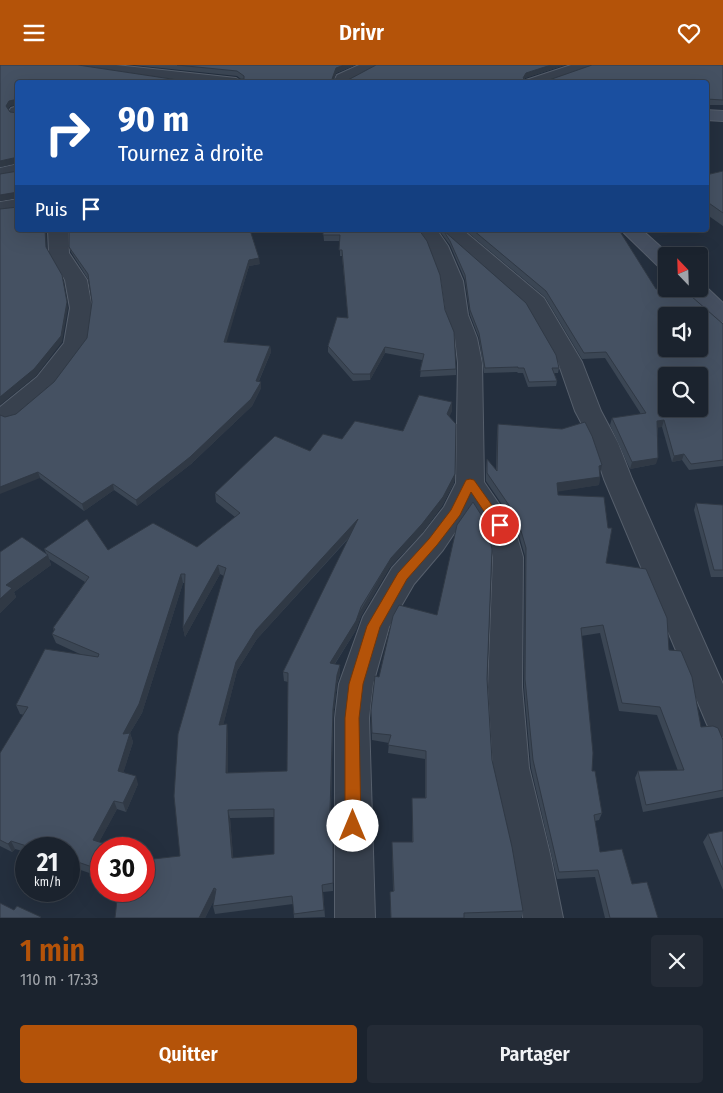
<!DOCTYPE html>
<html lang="fr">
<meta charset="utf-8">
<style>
body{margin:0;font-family:"Fira Sans Condensed",sans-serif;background:#242b36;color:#f1f3f6;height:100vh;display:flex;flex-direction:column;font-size:19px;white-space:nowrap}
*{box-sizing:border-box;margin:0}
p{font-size:16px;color:#a0a4aa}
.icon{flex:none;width:28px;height:28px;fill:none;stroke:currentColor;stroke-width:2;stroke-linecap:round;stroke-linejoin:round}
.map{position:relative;height:853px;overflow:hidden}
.side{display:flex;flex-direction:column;background:#1b232e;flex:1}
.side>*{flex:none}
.banner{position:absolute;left:15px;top:15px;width:694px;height:152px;border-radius:5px;box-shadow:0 5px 20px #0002,0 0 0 1px #39404a;background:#1a4fa0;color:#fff;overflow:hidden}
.needle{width:32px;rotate:337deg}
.controls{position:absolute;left:658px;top:182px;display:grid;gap:10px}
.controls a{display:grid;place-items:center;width:50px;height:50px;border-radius:5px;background:#1b232e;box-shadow:0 5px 20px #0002,0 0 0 1px #39404a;font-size:25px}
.speed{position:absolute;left:15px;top:772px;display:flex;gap:10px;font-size:25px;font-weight:700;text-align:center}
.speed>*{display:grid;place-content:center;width:65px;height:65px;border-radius:50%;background:#1b232e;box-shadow:0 5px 20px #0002,0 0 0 1px #39404a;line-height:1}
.speed small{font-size:12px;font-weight:400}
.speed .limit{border:8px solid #d22;background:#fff;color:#111}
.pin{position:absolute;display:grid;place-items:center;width:42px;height:42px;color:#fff;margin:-21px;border:2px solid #fff;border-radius:50%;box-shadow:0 1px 5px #0007}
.me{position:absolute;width:55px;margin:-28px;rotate:0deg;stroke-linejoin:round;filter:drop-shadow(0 0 4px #0008)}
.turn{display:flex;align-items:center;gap:18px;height:105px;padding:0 20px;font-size:22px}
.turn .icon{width:65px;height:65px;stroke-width:2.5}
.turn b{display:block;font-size:35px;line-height:42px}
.then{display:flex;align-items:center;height:48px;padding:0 20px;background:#0003;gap:10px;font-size:19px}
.round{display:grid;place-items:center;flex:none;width:52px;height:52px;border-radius:5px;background:#242b36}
.headline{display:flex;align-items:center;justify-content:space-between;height:85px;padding:0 20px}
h1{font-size:30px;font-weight:600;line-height:38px;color:#b45309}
.cta{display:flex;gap:10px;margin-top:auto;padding:10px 20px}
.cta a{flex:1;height:58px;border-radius:5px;background:#b45309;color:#fff;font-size:20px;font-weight:600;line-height:58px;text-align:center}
.cta a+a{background:#242b36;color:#f1f3f6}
header{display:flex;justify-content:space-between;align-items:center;height:65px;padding:0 20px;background:#b45309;color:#fff;font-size:22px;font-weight:600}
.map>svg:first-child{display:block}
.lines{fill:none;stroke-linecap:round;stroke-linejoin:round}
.street-casing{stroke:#565f6c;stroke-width:2}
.secondary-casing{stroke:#565f6c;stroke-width:2}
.street{fill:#38414e;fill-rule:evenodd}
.secondary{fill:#465061;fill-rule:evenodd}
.wall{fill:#3b4654;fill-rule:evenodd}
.shaded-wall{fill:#303945}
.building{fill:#455162;stroke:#303945;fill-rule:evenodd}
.route{fill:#b45309;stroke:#753606}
</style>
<header><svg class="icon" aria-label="menu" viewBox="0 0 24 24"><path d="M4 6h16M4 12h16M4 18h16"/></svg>Drivr<svg class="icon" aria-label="heart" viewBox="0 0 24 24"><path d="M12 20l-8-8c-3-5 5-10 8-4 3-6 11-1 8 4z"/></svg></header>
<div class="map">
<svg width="723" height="853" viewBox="0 0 723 853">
<rect width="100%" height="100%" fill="#242f3e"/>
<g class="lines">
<defs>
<path id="street" d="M75,0H116L236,13L243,18H179L82,4L77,3Z
M359,0H378L376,3L348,18H333L337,10Z
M571,0H593L591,3L548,18H524L526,15Z
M18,41V52L12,50L9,46L11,43Z
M18,99V110L0,114V103Z
M18,134V146L0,149V137Z
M48,165H68L69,188L87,215L92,243L87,279L55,322L17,354L8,356L0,354V342L37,312L64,278L70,243L65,215L49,188Z
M417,165H437L448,181L463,216L468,250L477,273L482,298L484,417L514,461L523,492L522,622L529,703L550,789L563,853H523L512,789L493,703L488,622L493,492L486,463L472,442L443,485L414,519L389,562L373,619L369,653L375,853H335V653L339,619L363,552L392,503L423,469L444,442L456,418L458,298L455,273L446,250L441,216L428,181Z
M441,165H463L544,233L582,297L601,346L618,378L632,414L723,619V672L711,668L706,657L604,414L592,378L575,346L558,297L527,242Z"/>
<path id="secondary" d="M706,45L723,46V56L706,55Z
M621,165H642L671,191H666V204L659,202Z
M699,218L703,219L723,238V257L715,255L684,224H699Z"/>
</defs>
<use href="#street" class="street-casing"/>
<use href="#secondary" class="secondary-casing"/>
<use href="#street" class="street"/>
<use href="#secondary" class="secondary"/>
</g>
<path class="wall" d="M0,0L81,1L178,15L241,14L237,11L133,0H355L336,8L334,14L348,15L376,0H565L525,13V15H549L723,0V40H706V18H18L10,41L8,44L10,47L18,48V98L0,102Z
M723,106V161L706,149V110Z
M323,165H419L445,245L456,304V310L420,312L422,295L385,288L370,315L353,316L328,287V281L348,253L342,191H340V176H324Z
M441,165H444L559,303L558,308H554L557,316L556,321L528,322L523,308H518L517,307L484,308L479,273L470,250L465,215L450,180L441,168Z
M465,165H619L656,224L723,259V401L689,405L682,395L672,397L662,362H658L656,399L630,404L610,360L612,353L641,349L605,293L582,294L545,232Z
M69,182L260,199L249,201L226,277L270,281L271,287L259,316L261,323L252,341L191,399L137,441L114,425L84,446L40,413L5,352L16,349L54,317L87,273L92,237L88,214L71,187Z
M452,346L449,351L455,409L454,418L442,441L422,468L390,502L361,551L356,565L335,599L340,609L337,619L333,653L331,747L333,826L323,827L325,852L294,853L293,839L215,849L213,841L214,835L205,853H115L180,791L224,511L220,509L185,572L183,563L185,518H183L142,648L130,668L133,677L123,708L138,719L126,747L117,744L99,777L101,784V812L69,801V784H26V787L15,784L12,787L0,781V688L24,650L20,649L16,640L82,590L56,578L52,569L54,566L53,563L85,517L49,494L51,500L14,527L16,532L0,548V487L46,488L44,484L108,485L197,482L235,452L216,437L215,428L310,386L342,374L403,366ZM349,473L283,607L284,616L288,617L287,706L228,708V668L223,660L237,606L257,574ZM274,752V789L233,793L230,753Z
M498,359L600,409L599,420L558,426V430L606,498L669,585L701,662L723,675V732L643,747L635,713L638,706H678L657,650L619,646L600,568L581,571L592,706L602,748L599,755L595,756L600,787L632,819L658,853H605L595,812L557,814L531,703L524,622L525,491L516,460L486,416V403L487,394L496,405L497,367Z
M696,438L723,440V512H711L694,445Z
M487,614L492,695L523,846L521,853H391L390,827H393L392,777H412V733H425V694L388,688L389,678L372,675L371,645Z
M723,766V825L703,777L708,769Z"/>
<path class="shaded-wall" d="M344,0H355L336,8L333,18L332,14L336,3Z
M551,0H565L525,13L523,18V13L526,8Z
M18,34V40L10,41L7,46L6,41L9,36Z
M18,92V98L0,102V96Z
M18,127V133L0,136V130Z
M45,165H46L47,188L46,182Z
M259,193L260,199L249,201L225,283L224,277L249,195Z
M62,210L68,243L62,277L36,311L0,340V332Z
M270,281L271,287L256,322V316Z
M385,282V288L370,315V309Z
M261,317V323L252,341L191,399L137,441L136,435Z
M452,337V346L447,358V349Z
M664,355L662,362L656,363L657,356Z
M684,389L682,395L672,397L674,391Z
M658,393L656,399L630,404L632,397Z
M602,400L600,409L599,401Z
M38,407L40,413L0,429V422Z
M455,409L454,418L442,441L422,468L390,502L361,551L356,565L330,606V598L391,493Z
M600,412L599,420L556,427L557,418Z
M113,419L114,425L84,446L82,439Z
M358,454V462L257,574L237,606L221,669L219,660L236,597L256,565Z
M48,490L51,500L14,527L16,532L0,548V534L6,520Z
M218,500L220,509L185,572L183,563Z
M181,509L183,518L142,648L130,668L133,677L121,715L118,706L123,669Z
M340,600V609L337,619L333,653L331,754L333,644L337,610Z
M227,659L228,668V716L226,708Z
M136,711L138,719L126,747L123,738Z
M114,736L117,744L96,783L93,775Z
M228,745L230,753L234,801L232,793Z
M11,776L15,784L12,787L8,779Z
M214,823L216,831L205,853H199Z"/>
<path class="building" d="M0,0H78L178,15L244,14V11L237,6L177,0H344L336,3L332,14L348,15L376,0H551L526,8L523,13L525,15H549L592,0H723V35L706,34V18H18V34L9,36L6,41L10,47L18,48V92L0,96Z
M18,106V127L0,130V109Z
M723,106V148L706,136V110Z
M18,142V165H45L46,182L62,210L67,237L61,271L34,304L0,332V144Z
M69,165H250L259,193L249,195L224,277L270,281L256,316L261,317L251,334L190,392L136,435L113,419L82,439L38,407L0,422V350L5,352L16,349L54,317L87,273L92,237L88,209L69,182Z
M323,165H419L427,176L440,210L445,245L454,267L456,304L420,306L424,289L385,282L370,309H353L328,281L337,252L348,253L342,185H339L340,170H323Z
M443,165L526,238L556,290L559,303H552L557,316L529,317L524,303H518V302L485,303L479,268L470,245L465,210L450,176Z
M473,165H619L656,224L666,222V224H683L723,259V395L691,399L684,389L674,391L664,355L657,356L658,393L632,397L612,353L646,348L606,287L584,288L546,226ZM666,251H699V284H666ZM666,311H699V344H666Z
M419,330L452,337L447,349L456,359L455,409L443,432L422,459L391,493L361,542L356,556L330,598L340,600L337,610L333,644L330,746L333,753V818L322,820L324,845L294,849L292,831L213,841L216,824L214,823L199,853H115L118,826H144V795L180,791L174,731L178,669L226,503L218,500L183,563L185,509H181L139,639L123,669L130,668L118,706L136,711L123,738L114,736L93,775L115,782V784H101V805L69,794V784H36L11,776L8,779L0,775V688L28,642L16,640L45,584L98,592L99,589L52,569L55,564L53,563L89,512L44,484L87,454L108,485L153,458L197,482L240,448L215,428L275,371L310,386L323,369L342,374L355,356L403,366ZM358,454L283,607L288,608L287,706L226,708L227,659L219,660L236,597L256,565ZM274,744V789L232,793L228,745Z
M585,357L592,371L602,400L599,401L600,412L557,418L558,430L604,432L608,463H612L606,498L646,504L667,553L669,585L681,586L692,612L701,662L713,661L718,663L723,675V725L646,740L638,706L684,705L660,642L622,638L603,560L581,563L593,688L592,706H595L602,748L594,750L600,787L622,784L632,819L647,817L658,853H610L598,805L559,807L533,695L525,614L526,483L517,452L487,408V394L497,406L498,359L562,364Z
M473,437L485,456L492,484L487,614L492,695L512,782L523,846L464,848V853H391L390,827L394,826L392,777H413L412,733H426V686L388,680L391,670L372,668L371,645L375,611L379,612L393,551L399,540L437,550L457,460Z
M696,438L723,440V505H714Z
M22,472L48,490L6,520L12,523L0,534V487Z
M723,766V805L708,769Z
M0,838L14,845L17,841L41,852L40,853H0Z"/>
<path class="route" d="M470,414L474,415L506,460L500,465L496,464L471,427L460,450L437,480L407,514L380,562L363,619L359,653L361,761L358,766L353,769L348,766L345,761V653L349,619L367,561L398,508L429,474L451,445L466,415Z"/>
</svg>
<div class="controls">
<a><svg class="needle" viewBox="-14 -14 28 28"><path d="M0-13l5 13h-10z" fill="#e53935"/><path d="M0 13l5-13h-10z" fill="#a0a4aa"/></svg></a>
<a><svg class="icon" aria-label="sound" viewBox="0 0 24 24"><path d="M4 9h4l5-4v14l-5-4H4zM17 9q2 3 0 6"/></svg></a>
<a><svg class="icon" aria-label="search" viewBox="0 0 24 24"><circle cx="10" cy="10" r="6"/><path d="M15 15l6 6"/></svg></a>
</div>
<div class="speed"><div>21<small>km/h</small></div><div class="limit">30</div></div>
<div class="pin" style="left:500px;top:460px;background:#d93025"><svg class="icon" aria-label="arrive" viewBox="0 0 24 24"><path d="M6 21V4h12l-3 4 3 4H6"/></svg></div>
<svg class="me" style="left:353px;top:761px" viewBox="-20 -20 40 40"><circle r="19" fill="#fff"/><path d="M0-13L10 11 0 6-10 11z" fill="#b45309"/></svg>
<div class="banner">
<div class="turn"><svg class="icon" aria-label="right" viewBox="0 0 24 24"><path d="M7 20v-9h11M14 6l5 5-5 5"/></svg><div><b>90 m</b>Tournez à droite</div></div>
<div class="then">Puis<svg class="icon" aria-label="arrive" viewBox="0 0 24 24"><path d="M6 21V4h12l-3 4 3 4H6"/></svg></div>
</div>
</div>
<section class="side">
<div class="headline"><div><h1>1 min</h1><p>110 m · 17:33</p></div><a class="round"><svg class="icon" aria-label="close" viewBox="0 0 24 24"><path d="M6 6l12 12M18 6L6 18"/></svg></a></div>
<div class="cta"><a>Quitter</a><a>Partager</a></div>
</section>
